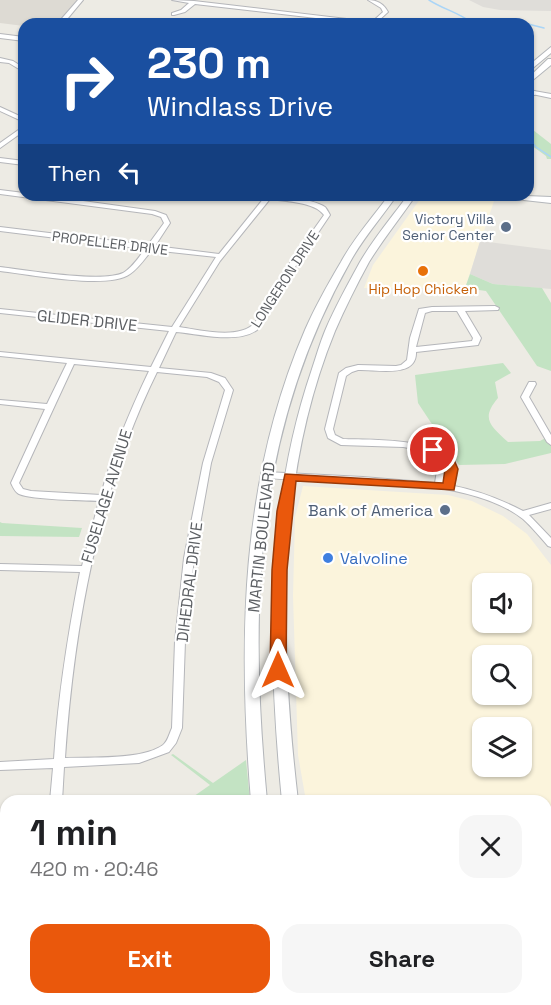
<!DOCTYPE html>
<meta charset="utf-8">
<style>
body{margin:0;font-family:"Space Grotesk",sans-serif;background:#f6f6f6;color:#202124;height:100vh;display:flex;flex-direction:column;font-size:22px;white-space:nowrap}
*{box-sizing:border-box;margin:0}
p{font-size:20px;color:#757577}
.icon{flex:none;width:33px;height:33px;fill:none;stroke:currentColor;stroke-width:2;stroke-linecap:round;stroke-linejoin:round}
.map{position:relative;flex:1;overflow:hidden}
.sheet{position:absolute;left:0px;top:795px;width:552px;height:210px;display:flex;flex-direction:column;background:#fff;border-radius:18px 18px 0 0;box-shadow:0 2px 4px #0004}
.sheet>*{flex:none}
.top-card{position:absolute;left:18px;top:18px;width:516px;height:183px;border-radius:18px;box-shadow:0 2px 4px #0004;background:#1a4fa0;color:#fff;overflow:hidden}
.fabs{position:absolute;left:472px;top:573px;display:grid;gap:12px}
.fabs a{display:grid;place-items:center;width:60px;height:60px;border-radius:12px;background:#fff;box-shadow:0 2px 4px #0004;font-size:30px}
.pin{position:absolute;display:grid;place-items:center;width:51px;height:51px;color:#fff;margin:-26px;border:3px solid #fff;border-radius:50%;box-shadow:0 2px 6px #0007}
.me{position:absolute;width:66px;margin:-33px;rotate:0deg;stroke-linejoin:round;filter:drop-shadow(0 0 4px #0008)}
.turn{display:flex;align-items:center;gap:21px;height:126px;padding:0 30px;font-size:27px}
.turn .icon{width:78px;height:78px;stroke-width:2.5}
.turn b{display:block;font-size:42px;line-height:51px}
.then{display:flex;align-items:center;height:57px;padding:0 30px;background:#0003;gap:12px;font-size:22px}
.round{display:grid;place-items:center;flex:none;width:63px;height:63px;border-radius:18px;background:#f6f6f6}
.summary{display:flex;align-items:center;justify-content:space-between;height:102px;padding:0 30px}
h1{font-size:36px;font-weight:600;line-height:45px}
.action{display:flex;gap:12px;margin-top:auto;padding:12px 30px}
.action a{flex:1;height:69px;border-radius:18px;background:#ea580c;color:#fff;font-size:24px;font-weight:600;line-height:69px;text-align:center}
.action a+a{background:#f6f6f6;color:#202124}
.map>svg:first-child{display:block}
.commercial{fill:#fbf4dc;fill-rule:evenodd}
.industrial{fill:#dfddd9}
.education{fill:#dddad3}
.green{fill:#c3e3c3}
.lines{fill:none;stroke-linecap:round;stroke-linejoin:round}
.stream{stroke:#aad5f7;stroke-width:1.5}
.street-casing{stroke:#b5b6ba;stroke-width:2}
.secondary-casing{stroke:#b3b6ba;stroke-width:2}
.street{fill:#fff;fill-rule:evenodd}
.secondary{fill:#fff;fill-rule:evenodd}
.route{fill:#ea580c;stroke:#983908;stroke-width:1.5}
.service-dot{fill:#5c6f8a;stroke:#fff;stroke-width:2}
.food-dot{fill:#e8710a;stroke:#fff;stroke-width:2}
.shop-dot{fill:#3f7fe0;stroke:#fff;stroke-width:2}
.labels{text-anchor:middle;stroke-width:4.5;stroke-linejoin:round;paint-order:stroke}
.far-service-label{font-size:14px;fill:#4e5e75;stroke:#fff;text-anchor:end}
.far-street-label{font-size:14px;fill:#5c5f63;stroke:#fff}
.far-food-label{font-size:14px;fill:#c56008;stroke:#fff}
.street-label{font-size:16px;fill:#5c5f63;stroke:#fff}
.service-label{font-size:16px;fill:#4e5e75;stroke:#fff;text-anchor:end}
.shop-label{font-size:16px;fill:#366cbe;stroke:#fff;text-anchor:start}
</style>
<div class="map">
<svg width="551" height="1005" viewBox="0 0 551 1005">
<rect width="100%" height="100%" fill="#edebe4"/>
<path class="commercial" d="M423,195H474L495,198L465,288H364L373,265Z
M303,486L448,495L472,501L503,516L527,534L551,565V1005H345L344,999H546V801H306L298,755L293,596L295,517ZM483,584H522V622H483ZM483,656H522V694H483ZM483,728H522V766H483Z
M73,999H270V1005H73Z"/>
<path class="industrial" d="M469,0H551V11L500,10L483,7Z
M480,241L551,250V289L493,284L470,274Z"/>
<path class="education" d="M0,0H80L59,24L24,26L0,23Z"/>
<path class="green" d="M528,126L551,144V159H547L546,156L528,143Z
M470,274L493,284L542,288L551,303V371L537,366L486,291L465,288Z
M503,363L511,373L495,382L498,398C480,419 491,426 508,442L540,441L551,435V453L505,464L459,465L418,403L415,375Z
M0,522L2,523L82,528L79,537L0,536Z
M173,754L213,783L246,760L250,801H187L210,785L171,755Z
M0,813H6V914L0,915Z"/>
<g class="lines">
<path class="stream" d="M429,0C443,9 457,12 471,22L508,19L527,24
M528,24L544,28
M528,137L536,147L551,157"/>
<defs>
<path id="street" d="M78,0H83L63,24H57Z
M172,0L194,1L372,22L383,12L381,8L368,0C377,0 384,4 388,12L377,22L383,24H367L195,4L185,12L174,15H172V13L181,10L189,3Z
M0,34L24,37V41L0,38Z
M0,58L13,61L24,68V72L9,63L0,62Z
M534,91L551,94V98L532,94V92Z
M0,107L24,118V122L0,111Z
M24,126V131L0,148V143Z
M0,158L24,161V165L0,162Z
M0,190L24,193V195H40L155,211L166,215L170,223L155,246L219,254L264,198L255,195C269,195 313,198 325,207C326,208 329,213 330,215L291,273L257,330C237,344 200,334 176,332L159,368L211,373L225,378L233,390L211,463L194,558L185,641L182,728L176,743L169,752L139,763L64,767L62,801H50L53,768L0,770V762L54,759C58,696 68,634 80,572L0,570V564L82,566L99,501C81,500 33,500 19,494C15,492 13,487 11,483L45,409L0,404V400L47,404L67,363L0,356V352L151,367L169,331L0,313V309L172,327L216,257L152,250C145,258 139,268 130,274C108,290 28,274 0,271V267C25,270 102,283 123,273C132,268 139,257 145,249L0,231V227L148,245L164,223L161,217L152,214L0,194ZM270,199C285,201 315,202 324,215L283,273L255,323C239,340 200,330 179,327L220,261ZM74,364L149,371C130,411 112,453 101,495L31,491L23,489L19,483ZM157,372L207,377L219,382L225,390L203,463L184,558L175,641L172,728C169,734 168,741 163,745C143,760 90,757 65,758C74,626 98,492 157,372Z
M495,306L499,308L498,310L465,311L481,338L478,345L416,352C417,379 375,369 358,370L352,372L346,376L333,429L335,435L343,439C369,440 447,437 456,468C458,473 455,481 454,486C479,491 500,499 523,511L551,503V509L529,515L551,538V547L548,546C540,537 532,527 523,519C475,481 377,482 318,480C300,480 281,480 263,477L262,475L266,472L363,477L435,483L439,458L433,454L420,450L403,447L341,445L328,438L325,429L339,373L346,368L358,365L396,366L401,365L407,360L410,338L419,309L432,307ZM432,311H457L473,338L472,341L416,347L425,313ZM446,466L448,473L445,484H444Z
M529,382H535L536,384L529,397L551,435V445L547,442L521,397Z
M48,999H62V1005H48Z"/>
<path id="secondary" d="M551,47V53L528,72V66Z
M548,59H551V65L528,84V78Z
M528,88L538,93L534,95L528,93Z
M389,195H397C382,217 363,238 350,262C253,434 249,609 267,801H251C238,641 240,481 305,330C315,307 328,284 341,262C354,238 373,217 389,195Z
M408,195H416C401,217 383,239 369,262C357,284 345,308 335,331C274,480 280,645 298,801H282C268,656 264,509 312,369C316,357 320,343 325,331C335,307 348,284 360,262C374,238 392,217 408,195Z
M502,195L551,197V203L506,198Z
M283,999H301L303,1005H285Z
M314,999H332L334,1005H316Z"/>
</defs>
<use href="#street" class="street-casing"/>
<use href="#secondary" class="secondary-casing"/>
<use href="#street" class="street"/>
<use href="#secondary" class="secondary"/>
</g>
<path class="route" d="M433,447L454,460L458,469L454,490L296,481L287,570L286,670L284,674H273L270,670L272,570L277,511L285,474L443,483L445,469L427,450Z"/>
<g class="service-dot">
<circle cx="506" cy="227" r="6"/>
<circle cx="445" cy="510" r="6"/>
</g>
<circle class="food-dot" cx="423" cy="271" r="6"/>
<circle class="shop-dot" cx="328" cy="558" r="6"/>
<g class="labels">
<g class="far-service-label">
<text x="494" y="224">Victory Villa<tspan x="494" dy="16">Senior Center</tspan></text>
</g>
<g class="far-street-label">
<text transform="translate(110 243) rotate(7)" y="5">PROPELLER DRIVE</text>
<text transform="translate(285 279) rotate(-57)" y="5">LONGERON DRIVE</text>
</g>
<g class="far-food-label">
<text x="423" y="294">Hip Hop Chicken</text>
</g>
<g class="street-label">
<text transform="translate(87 320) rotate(6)" y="6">GLIDER DRIVE</text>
<text transform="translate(106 496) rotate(-73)" y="6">FUSELAGE AVENUE</text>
<text transform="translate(261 537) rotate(-84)" y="6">MARTIN BOULEVARD</text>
<text transform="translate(189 582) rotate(-83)" y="6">DIHEDRAL DRIVE</text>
</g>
<g class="service-label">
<text x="433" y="516">Bank of America</text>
</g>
<g class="shop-label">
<text x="340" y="564">Valvoline</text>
</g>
</g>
</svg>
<div class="fabs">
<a><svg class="icon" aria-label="sound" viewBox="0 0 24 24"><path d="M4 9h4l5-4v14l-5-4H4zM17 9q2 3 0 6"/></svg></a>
<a><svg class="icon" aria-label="search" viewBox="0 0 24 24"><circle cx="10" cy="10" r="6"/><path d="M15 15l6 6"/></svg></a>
<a><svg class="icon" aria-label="layers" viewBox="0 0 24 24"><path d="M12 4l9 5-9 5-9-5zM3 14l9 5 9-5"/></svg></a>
</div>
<div class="pin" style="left:433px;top:450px;background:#d93025"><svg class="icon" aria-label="arrive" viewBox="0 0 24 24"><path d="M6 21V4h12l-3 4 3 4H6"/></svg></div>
<svg class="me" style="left:278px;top:670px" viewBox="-20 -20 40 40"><path d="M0-17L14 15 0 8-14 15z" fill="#ea580c" stroke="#fff" stroke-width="4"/></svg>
<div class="top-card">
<div class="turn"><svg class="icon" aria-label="right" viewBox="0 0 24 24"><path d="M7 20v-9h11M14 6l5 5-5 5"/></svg><div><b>230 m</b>Windlass Drive</div></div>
<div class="then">Then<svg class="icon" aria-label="left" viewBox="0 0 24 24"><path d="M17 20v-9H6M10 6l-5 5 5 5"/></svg></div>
</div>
<section class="sheet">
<div class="summary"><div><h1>1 min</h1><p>420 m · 20:46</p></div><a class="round"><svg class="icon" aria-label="close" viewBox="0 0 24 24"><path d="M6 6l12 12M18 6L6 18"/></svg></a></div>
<div class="action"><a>Exit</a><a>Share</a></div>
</section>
</div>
